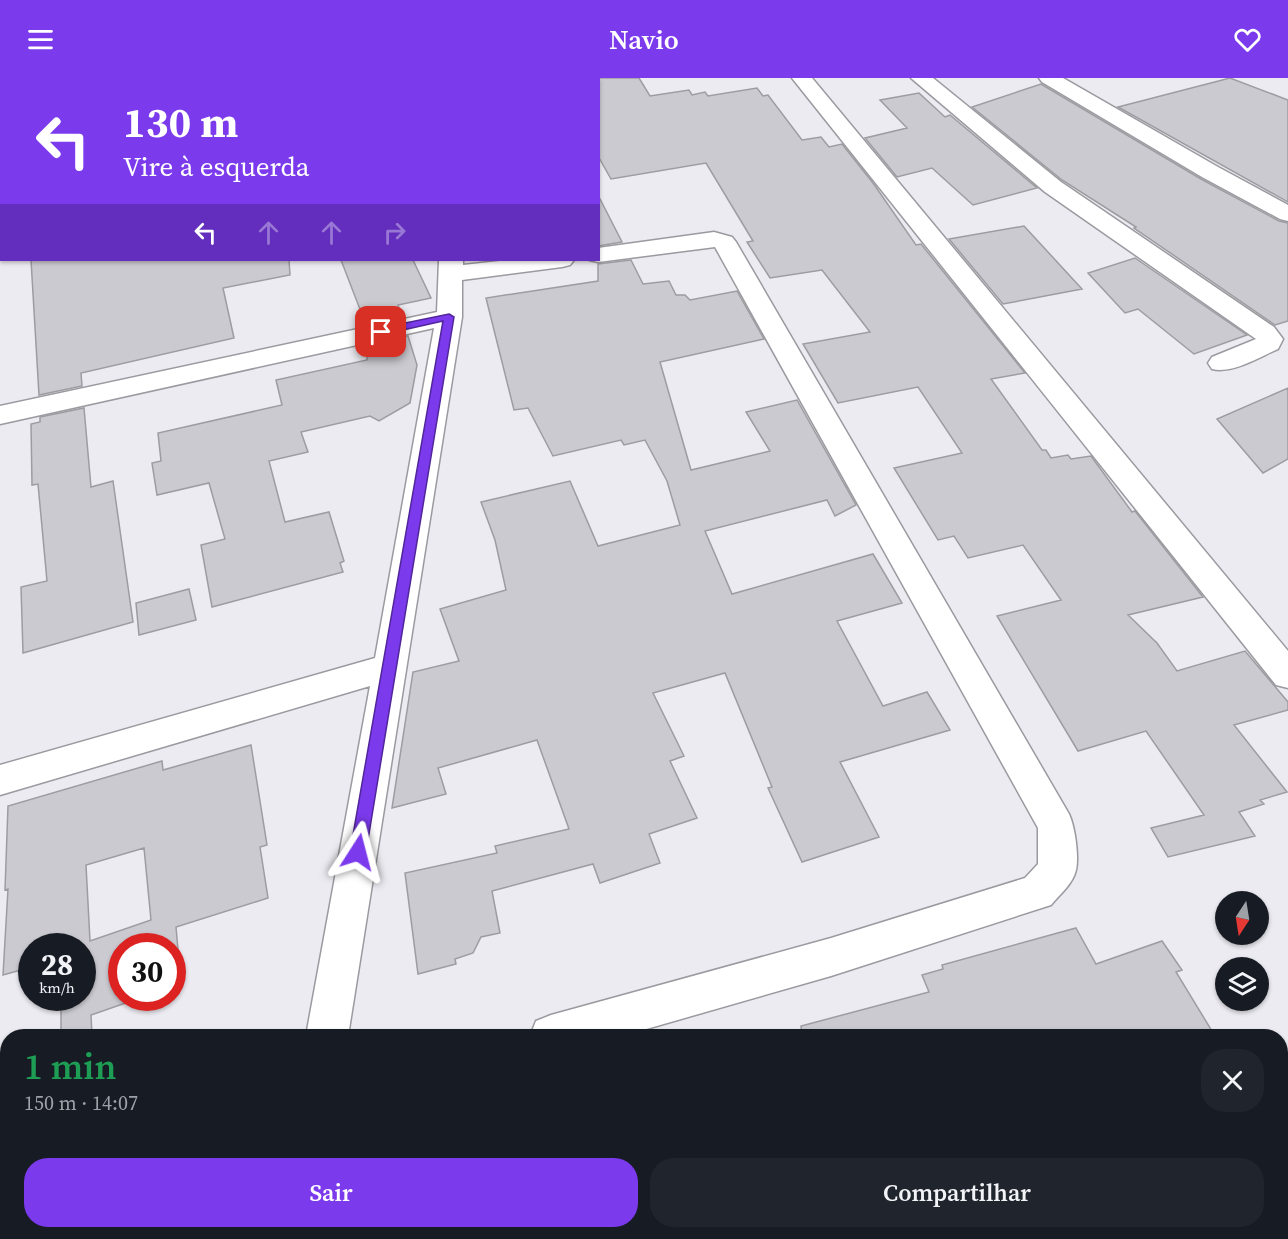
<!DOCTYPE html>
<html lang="pt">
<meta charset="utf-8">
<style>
body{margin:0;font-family:"Source Serif 4",serif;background:#20242c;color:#f1f3f6;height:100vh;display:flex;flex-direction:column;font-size:22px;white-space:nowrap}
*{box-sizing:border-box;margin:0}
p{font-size:20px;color:#9ea1a6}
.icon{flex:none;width:33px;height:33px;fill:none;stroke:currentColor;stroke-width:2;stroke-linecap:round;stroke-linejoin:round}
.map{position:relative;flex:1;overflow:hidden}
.drawer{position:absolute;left:0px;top:951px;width:1288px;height:210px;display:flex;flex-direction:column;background:#171b24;border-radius:24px 24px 0 0;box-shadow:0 2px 4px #0004}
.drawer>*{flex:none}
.banner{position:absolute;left:0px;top:0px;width:600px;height:183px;box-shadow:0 2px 4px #0004;background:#7c3aed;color:#fff;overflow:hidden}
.needle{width:39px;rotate:192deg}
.controls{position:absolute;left:1215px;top:813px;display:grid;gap:12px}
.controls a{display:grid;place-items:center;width:54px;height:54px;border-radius:50%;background:#171b24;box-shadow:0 2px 4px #0004;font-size:30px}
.speed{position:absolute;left:18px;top:855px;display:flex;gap:12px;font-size:30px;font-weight:700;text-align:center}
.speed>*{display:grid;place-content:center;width:78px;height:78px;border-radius:50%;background:#171b24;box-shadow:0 2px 4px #0004;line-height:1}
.speed small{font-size:15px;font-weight:400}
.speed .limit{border:9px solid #d22;background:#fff;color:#111}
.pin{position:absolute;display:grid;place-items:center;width:51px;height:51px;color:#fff;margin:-26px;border-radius:12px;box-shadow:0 3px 9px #0006}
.me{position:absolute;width:66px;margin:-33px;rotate:9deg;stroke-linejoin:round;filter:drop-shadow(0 0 4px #0008)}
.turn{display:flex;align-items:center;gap:21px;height:126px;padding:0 24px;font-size:27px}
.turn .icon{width:78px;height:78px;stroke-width:2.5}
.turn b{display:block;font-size:42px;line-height:51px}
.lanes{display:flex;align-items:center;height:57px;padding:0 24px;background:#0003;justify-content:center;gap:30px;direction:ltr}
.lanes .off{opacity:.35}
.round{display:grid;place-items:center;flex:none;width:63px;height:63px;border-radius:24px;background:#20242c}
.overview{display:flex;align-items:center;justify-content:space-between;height:102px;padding:0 24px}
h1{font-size:36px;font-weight:600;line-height:45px;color:#1e9e55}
.action{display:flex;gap:12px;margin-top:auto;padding:12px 24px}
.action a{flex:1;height:69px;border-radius:24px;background:#7c3aed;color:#fff;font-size:24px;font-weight:600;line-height:69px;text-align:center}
.action a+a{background:#20242c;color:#f1f3f6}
header{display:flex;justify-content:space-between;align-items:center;height:78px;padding:0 24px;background:#7c3aed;color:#fff;font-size:27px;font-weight:600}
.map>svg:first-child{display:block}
.green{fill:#bbd2c0}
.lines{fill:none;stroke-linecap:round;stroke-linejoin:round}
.stream{fill:#6e888d;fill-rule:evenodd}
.building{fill:#cacad0;stroke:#9c9ca1;stroke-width:1.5;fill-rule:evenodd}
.minor-casing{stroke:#9a9aa0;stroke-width:3}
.primary-casing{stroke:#9a9aa0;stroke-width:3}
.minor{fill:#fff;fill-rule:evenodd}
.primary{fill:#fff;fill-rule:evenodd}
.route{fill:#7c3aed;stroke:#51269a;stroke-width:1.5}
</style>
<header><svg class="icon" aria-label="menu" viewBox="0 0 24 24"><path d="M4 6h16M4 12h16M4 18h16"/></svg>Navio<svg class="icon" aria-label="heart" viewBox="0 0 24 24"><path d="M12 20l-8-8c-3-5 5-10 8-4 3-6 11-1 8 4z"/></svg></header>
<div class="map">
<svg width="1288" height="1161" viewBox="0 0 1288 1161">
<rect width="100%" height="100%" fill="#ebebf1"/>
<path class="green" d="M1288,1055V1161H1134L1154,1154H1281V1078Z"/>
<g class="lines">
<path class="stream" d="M504,0H520L519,2Z
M0,78H2V82H0Z"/>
</g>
<path class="building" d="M598,0H639L650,18L689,12L692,17L705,14L708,18L757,10L763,18L768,17L802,62L821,59L829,69L842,66L873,105L916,167L921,166L1025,295L991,301L1042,372H1046L1051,380L1068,377L1071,381L1091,378L1132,434L1135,433L1203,519L1128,537L1157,565L1177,593L1245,573L1288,624V632L1234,647L1287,714L1260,722L1264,726L1239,734L1255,758L1168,779L1151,750L1204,737L1146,653L1078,673L997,538L1061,522L1023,467L968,480L954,458L938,462L894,390L962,375L918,309L838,325L803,266L870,254L822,192L770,200L747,164L753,163L706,85L611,101L598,78Z
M1230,0L1288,22V124L1118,29Z
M1041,6L1201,101L1279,143L1288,145V243L1275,247L1134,150L1136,149L1062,102L972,29Z
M919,15L945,39L950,37L1037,110L973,127L932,90L897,99L865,60L907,50L880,22Z
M598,117L622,164L598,168Z
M1024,148L1082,211L1003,226L949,161Z
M1135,180L1247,257L1194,276L1138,231L1125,235L1088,195Z
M31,182H289L290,197L223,210L234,260L81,295L82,308L39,317Z
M341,182H413L431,220L398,227L402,239L366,247Z
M631,182L643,206L669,203L676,217H685L690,222L737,213L764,261L660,284L691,392L770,373L746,334L797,322L856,427L835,438L827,422L705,453L732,516L873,476L902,525L837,543L883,628L927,614L950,652L840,684L879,759L802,784L768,710L772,709L725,595L653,615L684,678L670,683L697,740L649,756L660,785L600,805L593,786L492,813L500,855L481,859L473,875L455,881L456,886L418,896L405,795L497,775L495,768L569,751L537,662L438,690L446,716L392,730L413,594L459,583L440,531L506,512L495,462L481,424L570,403L598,468L680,447L667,403L645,362L624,367L621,362L553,378L528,330L514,332L486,220L598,203V186Z
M408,258L417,287L410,325L379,343L370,338L301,354L308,374L269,383L285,444L329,434L344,483L340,485L343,494L212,529L201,467L225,461L209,405L157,417L152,385L161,383L158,355L282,327L276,302L367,282V267Z
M1288,310V381L1263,395L1217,341Z
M84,330L91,409L113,403L133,544L23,575L21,509L47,503L38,406L32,407L31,346L40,344V339Z
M189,511L196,542L139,557L136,525Z
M251,667L267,767L260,769L268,820L176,849L181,905L172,908V868H122V920H140L91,937L92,958H61V920H82V868H32V889L3,897L8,811L5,812L8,728L162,683L163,692ZM144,770L151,842L90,863L86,787Z
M1076,850L1096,886L1162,863L1182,892L1176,894L1215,958H802L801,948L929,914L922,897L943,891L942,887Z"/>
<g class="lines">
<defs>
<path id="minor" d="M380,0H407L378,2Z
M435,0H455V2H435Z
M792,0H812L1288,573V610L1276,607Z
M911,0H933L1061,104L1274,249L1283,261L1278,271C1259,279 1233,296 1212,291L1208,285L1212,279L1256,261L1045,114Z
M1039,0H1063L1218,89L1288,127V143L1280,141L1202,99L1042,4Z
M0,58H2V70H0Z
M714,154L732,159L736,164L1069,736C1075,749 1079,778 1076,792C1073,806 1059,817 1051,827L831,898L622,958H530L536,943L551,937L831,860L1025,800L1038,786V750L715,169L598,184L589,182H598V170Z
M439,182H463V187L509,182H574L570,187L562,189L462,202V239L348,958H306L370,608L0,717V687L375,580L434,250L0,346V328L437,234Z
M8,1107V1153L0,1155V1109Z
M273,1154H319L318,1161H272Z"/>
<path id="primary" d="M126,0H154L124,2Z
M0,16H2V28H0Z"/>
</defs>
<use href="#minor" class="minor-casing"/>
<use href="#primary" class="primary-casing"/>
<use href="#minor" class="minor"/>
<use href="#primary" class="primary"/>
</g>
<path class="route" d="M449,236L454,239L366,774L363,779L358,781L352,779L350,774L443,243L381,257L376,254L381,250Z"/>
</svg>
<div class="controls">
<a><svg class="needle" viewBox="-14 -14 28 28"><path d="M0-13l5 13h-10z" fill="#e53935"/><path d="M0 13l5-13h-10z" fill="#9ea1a6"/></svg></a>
<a><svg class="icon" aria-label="layers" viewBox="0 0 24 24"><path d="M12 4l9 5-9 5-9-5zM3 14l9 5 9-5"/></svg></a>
</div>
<div class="speed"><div>28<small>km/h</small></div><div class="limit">30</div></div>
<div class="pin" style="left:381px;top:254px;background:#d93025"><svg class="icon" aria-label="arrive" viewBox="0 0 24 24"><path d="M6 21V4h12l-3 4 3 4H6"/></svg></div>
<svg class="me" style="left:358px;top:774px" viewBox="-20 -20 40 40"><path d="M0-17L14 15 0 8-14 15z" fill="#7c3aed" stroke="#fff" stroke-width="4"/></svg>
<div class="banner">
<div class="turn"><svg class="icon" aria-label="left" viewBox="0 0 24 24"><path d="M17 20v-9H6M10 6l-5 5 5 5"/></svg><div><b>130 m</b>Vire à esquerda</div></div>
<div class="lanes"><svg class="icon" aria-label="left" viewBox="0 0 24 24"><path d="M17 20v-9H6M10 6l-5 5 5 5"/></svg><svg class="icon off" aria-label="ahead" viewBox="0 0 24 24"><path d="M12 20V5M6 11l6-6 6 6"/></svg><svg class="icon off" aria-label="ahead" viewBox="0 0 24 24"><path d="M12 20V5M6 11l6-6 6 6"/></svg><svg class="icon off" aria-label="right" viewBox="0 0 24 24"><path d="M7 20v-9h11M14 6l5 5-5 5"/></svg></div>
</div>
<section class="drawer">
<div class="overview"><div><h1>1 min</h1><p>150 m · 14:07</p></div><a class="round"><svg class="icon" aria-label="close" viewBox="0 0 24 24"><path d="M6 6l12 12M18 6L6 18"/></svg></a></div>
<div class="action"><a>Sair</a><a>Compartilhar</a></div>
</section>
</div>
